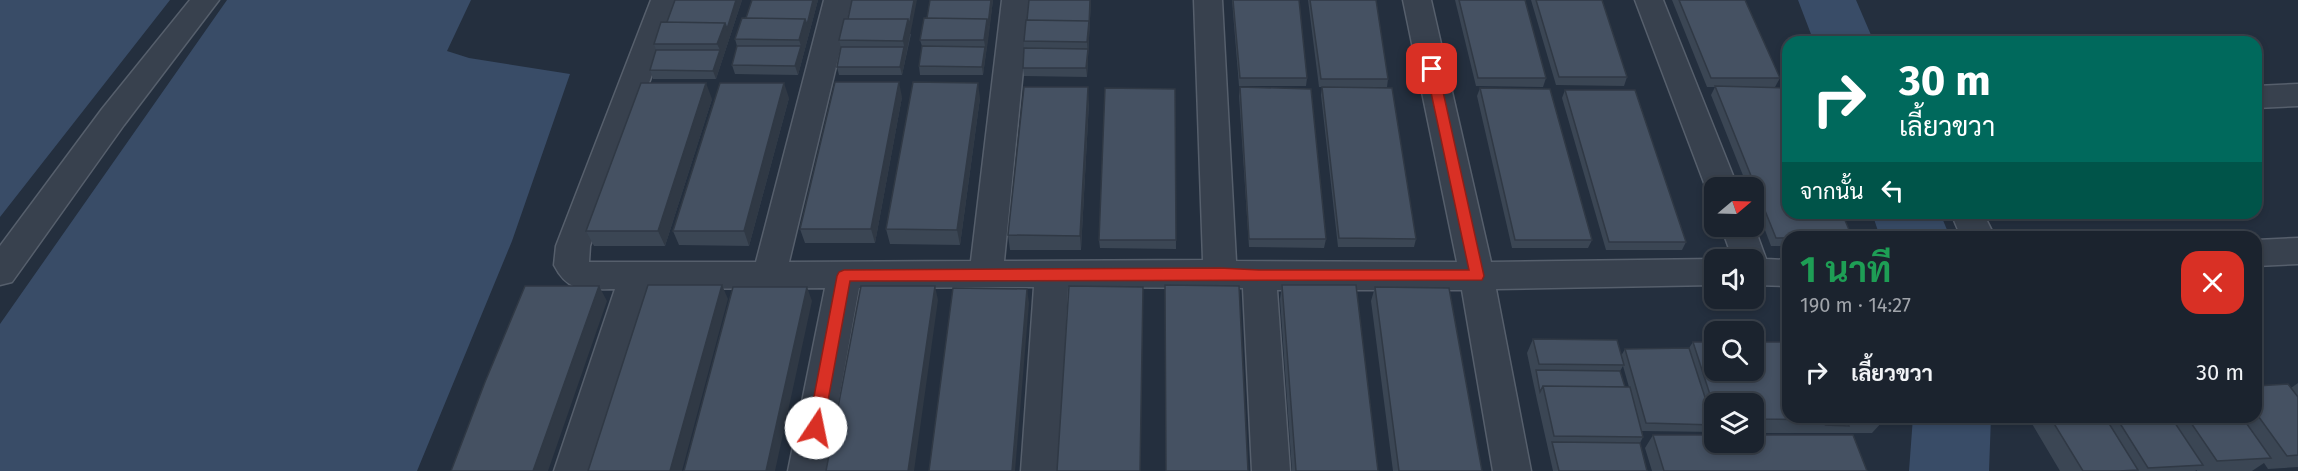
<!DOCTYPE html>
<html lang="th">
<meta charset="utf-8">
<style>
body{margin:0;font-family:"Fira Sans",Sarabun,sans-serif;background:#282f3a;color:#f1f3f6;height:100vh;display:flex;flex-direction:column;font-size:22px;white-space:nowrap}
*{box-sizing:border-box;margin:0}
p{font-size:20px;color:#a0a4aa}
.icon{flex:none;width:33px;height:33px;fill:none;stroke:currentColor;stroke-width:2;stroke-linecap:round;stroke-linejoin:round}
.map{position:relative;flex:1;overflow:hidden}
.side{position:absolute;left:1782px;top:231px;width:480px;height:192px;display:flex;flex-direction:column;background:#1b232e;border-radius:18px;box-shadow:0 3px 9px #0003,0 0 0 2px #39404a}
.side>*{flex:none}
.top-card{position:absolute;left:1782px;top:36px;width:480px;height:183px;border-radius:18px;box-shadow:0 3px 9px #0003,0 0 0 2px #39404a;background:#00695c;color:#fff;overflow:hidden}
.needle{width:39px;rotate:71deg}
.fabs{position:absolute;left:1704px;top:177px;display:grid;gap:12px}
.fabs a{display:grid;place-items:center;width:60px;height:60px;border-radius:12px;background:#1b232e;box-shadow:0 3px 9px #0003,0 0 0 2px #39404a;font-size:30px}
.pin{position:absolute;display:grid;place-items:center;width:51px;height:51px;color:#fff;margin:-26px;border-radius:12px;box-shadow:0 3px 9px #0006}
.me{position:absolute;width:66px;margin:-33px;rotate:11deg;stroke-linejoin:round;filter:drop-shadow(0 0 4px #0008)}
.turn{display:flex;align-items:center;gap:21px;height:126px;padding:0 18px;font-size:27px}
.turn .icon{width:78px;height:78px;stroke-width:2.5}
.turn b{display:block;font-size:42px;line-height:51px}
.then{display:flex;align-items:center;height:57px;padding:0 18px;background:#0003;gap:12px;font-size:22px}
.round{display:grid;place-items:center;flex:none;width:63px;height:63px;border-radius:18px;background:#282f3a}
.head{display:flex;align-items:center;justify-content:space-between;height:102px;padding:0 18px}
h1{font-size:36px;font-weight:700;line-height:45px;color:#1e9e55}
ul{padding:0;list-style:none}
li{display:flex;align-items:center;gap:18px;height:78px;padding:0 18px}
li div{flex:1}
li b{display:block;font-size:22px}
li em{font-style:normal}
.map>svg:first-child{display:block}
.water{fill:#394c67}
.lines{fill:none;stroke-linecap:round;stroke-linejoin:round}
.river{fill:#394c67;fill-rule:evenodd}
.street-casing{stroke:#565f6c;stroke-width:3}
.street{fill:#38414e;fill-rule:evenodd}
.wall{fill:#3b4654;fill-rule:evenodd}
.shaded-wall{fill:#303945}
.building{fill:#455162;stroke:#303945;stroke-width:1.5}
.route{fill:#d93025;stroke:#8d1f18;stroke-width:1.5}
</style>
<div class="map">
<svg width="2298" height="471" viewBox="0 0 2298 471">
<rect width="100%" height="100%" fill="#242f3e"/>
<path class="water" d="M0,0H170L0,217Z
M227,0H471L447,51L469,58L570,74L512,241L417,471H0V324Z"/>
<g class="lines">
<path class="river" d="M1798,0H1856L1874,42H1814Z
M1872,213H1940L1950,237H1880Z
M1913,417H1991L1989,471H1909Z"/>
<defs>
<path id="street" d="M190,0H219L124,125L12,282L0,285V246L102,109Z
M651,0H679L590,246L589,262H756L824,0H852L789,262L971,261L1002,0H1030L1004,261L1203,260L1194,0H1222L1236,261L1457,262L1403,0H1431L1491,262L1714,259L1717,260H1714V285L1496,289L1531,471H1493L1462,290H1277L1290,471H1252L1243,288L1068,287L1059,471H1021L1034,287L859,288L826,471H788L825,288L649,289L592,471H554L615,289C585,289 569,294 554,265L556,246Z
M1635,0H1663L1738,188H1714V198L1711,197L1706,188Z
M2298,84V106L2256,108V86Z
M1951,213H1983L1995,237H1961Z
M1721,226H1754L1766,259L1788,260V286L1754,285V260H1733Z
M2298,238V264L2256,266V240Z"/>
</defs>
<use href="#street" class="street-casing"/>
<use href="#street" class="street"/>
</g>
<path class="wall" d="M675,0H742L716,79H653L650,70L656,50L654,44L667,22Z
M818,0L798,75L735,74L732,65L737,46L735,39L746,18Z
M993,0L983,75H920L919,66L922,46L920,40L927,18Z
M1029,0H1091L1087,77L1024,76L1023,68L1024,48V41Z
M1232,0H1299L1307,78L1306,86H1239Z
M1308,0H1376L1388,79L1387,87H1358L1416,239L1414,247H1338L1321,95L1322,87H1319Z
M1455,0H1525L1546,78L1543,87L1476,86Z
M1531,0H1602L1627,77L1624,86L1556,85Z
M1672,0H1745L1780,78L1775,87L1788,246H1771L1754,201V188H1748L1711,95L1715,87H1707Z
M911,34L902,75H839L837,67L841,47L839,40Z
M1240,87L1326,239L1324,248L1249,247L1239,96Z
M1480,88L1592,240L1588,248H1512L1477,96Z
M1175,89L1176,249L1100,248L1099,240Z
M1565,90L1686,242L1682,250H1606L1562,98Z
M902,97L875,243H805L800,229Z
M789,98L749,246L679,245L673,231Z
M980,98L960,245L890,244L886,229Z
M712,99L665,246H594L586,231Z
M1089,102L1081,250H1010L1008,235Z
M1282,285L1378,471H1292L1280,299Z
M1375,287L1482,471H1393L1371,301Z
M1533,339L1621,356L1625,349L1689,348L1693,342L1788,417H1883L1884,420L1872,433H1754V404H1714V432L1642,431L1643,437L1640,443L1647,471H1553L1537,400L1527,353ZM1623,366L1629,387H1625L1620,371Z
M2298,383V467L2268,469L2264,463L2252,471H2197V470L2195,471H2060L2028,417H2256V386L2291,388Z
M1653,435L1867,471H1652L1645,448Z"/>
<path class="shaded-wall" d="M736,0H742L716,79L713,71L720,50L717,44L725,23Z
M813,0H818L798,75L795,66L801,46L799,40L805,19Z
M914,0H917L906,56L903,41L908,19Z
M991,0H993L989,34L988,25Z
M1090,0H1091L1088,57L1087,42Z
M987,19L989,34L983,75L982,67L985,47L984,40Z
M904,47L906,56L902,75L900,67Z
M1088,49V57L1087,77L1086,68Z
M899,82L902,97L875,243L871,229Z
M706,83L712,99L665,246L658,231Z
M784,83L789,98L749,246L744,231Z
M978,83L980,98L960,245L957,230Z
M1088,87L1089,102L1081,250L1080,236Z
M722,285L728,299L682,471H670Z
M599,286L607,301L548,471H533Z
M935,286L938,300L914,471H908Z
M807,287L812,301L775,471H766Z
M1027,289L1029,303L1015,471H1012Z"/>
<path class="building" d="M675,0H736L727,29L725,23L667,22Z
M752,0H813L807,25L805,19L746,18Z
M852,0H914L909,26L908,19H848Z
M930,0H991L988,25L987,19L927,18Z
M1029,0H1090L1089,27V21L1027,20Z
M1233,0H1299L1307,78H1240Z
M1310,0H1376L1388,79H1321Z
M1459,0H1525L1546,78H1478Z
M1536,0H1602L1627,77H1559Z
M1679,0H1745L1780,78H1711Z
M742,18L805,19L799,40L735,39Z
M924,18L987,19L984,40H920Z
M844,19H908L903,41L839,40Z
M1026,20L1089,21L1087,42L1024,41Z
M661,22L725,23L717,44H654Z
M737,46H801L795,66L732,65Z
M922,46L985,47L982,67L919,66Z
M841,47H904L900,67H837Z
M1024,48L1088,49L1086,68H1023Z
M656,50H720L713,71L650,70Z
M835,82H899L871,229H800Z
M913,82L978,83L957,230L886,229Z
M641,83H706L658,231H586Z
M720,83H784L744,231H673Z
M1715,86L1786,88L1788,92V213H1842L1852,237L1776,238Z
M1024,87H1088L1080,236L1008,235Z
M1240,87L1311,89L1326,239H1249Z
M1322,87L1392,88L1416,239L1339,238Z
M1105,88L1175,89L1176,240H1099Z
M1480,88L1550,89L1592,240H1515Z
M1565,90H1635L1686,242H1609Z
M648,285H722L670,471H588Z
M1165,285L1239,286L1248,471H1166Z
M1282,285H1356L1378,471H1296Z
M525,286H599L533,471H451L485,382Z
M861,286H935L908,471H826Z
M1069,286L1143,287L1140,471H1057Z
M733,287H807L766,471H684Z
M1375,287L1449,288L1482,471H1399Z
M953,288L1027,289L1012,471H929Z
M1533,339L1617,340L1624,365L1539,364Z
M1693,342H1714V370H1754V342H1788V417H1829L1830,420L1754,419V404H1714V407Z
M1689,348L1714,425L1646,423L1625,349Z
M1536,370L1620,371L1625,387L1543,386L1540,392Z
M2288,384L2298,397V455L2287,456L2256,413V386Z
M1543,386L1630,387L1643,437L1554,436Z
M1829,417H1845L1849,426L1826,425L1830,420Z
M1852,417H1883L1884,420H1854Z
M2050,417H2105L2138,470L2119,471H2083Z
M2116,417H2171L2203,465L2148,468Z
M2187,417H2242L2271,458L2217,461Z
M1653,435H1714V442H1754V435H1853L1867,471H1664Z
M1552,442L1640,443L1647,471H1559Z"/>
<path class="route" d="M1432,65L1438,69L1484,276L1482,280L850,281L823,428L821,432L816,434L810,432L808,428L837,276L839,272L844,270L1220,268L1259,270H1469L1426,69Z"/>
</svg>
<div class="fabs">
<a><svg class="needle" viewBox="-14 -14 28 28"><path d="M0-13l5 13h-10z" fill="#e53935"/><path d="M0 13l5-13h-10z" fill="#a0a4aa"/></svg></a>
<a><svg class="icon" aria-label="sound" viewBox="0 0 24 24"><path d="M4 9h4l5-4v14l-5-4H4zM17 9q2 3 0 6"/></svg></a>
<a><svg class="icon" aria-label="search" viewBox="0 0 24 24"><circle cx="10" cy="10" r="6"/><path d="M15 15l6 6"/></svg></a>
<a><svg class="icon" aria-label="layers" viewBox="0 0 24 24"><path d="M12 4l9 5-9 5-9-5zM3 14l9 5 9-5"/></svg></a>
</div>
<div class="pin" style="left:1432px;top:69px;background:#d93025"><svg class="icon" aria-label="arrive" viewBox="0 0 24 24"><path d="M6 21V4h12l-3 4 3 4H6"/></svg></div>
<svg class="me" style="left:816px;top:428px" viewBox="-20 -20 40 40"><circle r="19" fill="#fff"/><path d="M0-13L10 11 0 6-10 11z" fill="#d93025"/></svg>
<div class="top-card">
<div class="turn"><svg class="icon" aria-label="right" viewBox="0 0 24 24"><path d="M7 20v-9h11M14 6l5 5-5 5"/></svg><div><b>30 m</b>เลี้ยวขวา</div></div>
<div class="then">จากนั้น<svg class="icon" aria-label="left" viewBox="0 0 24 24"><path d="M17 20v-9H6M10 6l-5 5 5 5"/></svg></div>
</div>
<section class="side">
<div class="head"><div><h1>1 นาที</h1><p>190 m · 14:27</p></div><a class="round" style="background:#d93025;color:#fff"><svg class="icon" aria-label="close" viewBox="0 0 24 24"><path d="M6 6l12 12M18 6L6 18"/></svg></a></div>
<ul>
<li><svg class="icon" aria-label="right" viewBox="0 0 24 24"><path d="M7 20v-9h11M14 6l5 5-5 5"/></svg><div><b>เลี้ยวขวา</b></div><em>30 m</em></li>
</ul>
</section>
</div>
